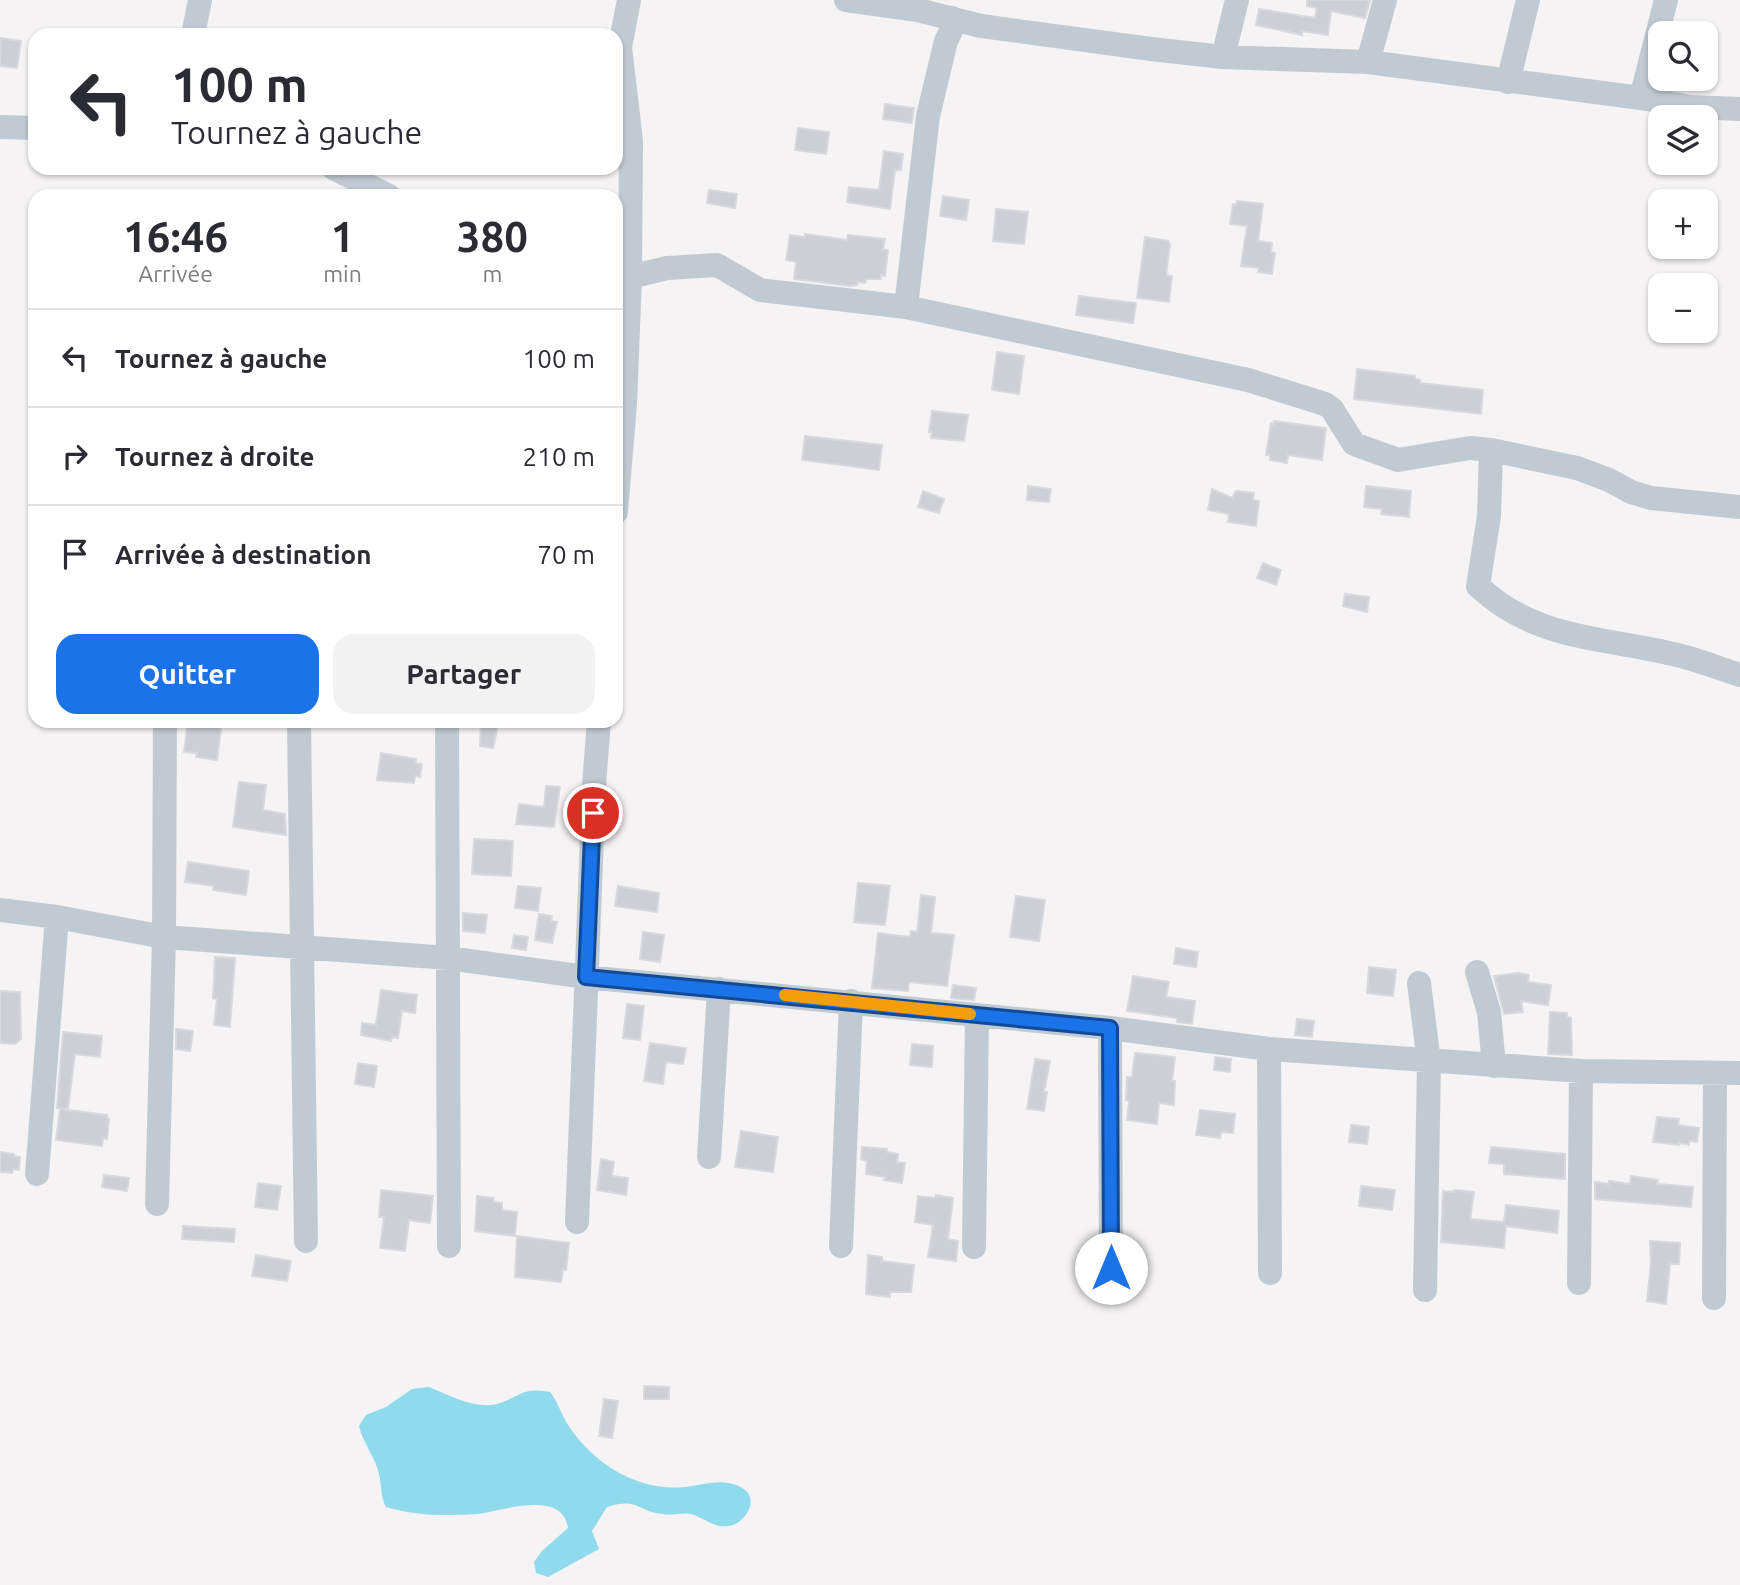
<!DOCTYPE html>
<html lang="fr">
<meta charset="utf-8">
<style>
body{margin:0;font-family:Ubuntu,sans-serif;background:#f2f2f3;color:#2b2b33;height:100vh;display:flex;flex-direction:column;font-size:26px;white-space:nowrap}
*{box-sizing:border-box;margin:0}
p{font-size:23px;color:#7c7c81}
.icon{flex:none;width:38px;height:38px;fill:none;stroke:currentColor;stroke-width:2;stroke-linecap:round;stroke-linejoin:round}
.map{position:relative;flex:1;overflow:hidden}
.details{position:absolute;left:28px;top:189px;width:595px;height:539px;display:flex;flex-direction:column;background:#fff;border-radius:21px;box-shadow:0 2px 5px #0004}
.details>*{flex:none}
.top-card{position:absolute;left:28px;top:28px;width:595px;height:147px;border-radius:21px;box-shadow:0 2px 5px #0004;background:#fff;color:#2b2b33;overflow:hidden}
.controls{position:absolute;left:1648px;top:21px;display:grid;gap:14px}
.controls a{display:grid;place-items:center;width:70px;height:70px;border-radius:14px;background:#fff;box-shadow:0 2px 5px #0004;font-size:35px}
.pin{position:absolute;display:grid;place-items:center;width:60px;height:60px;color:#fff;margin:-30px;border:4px solid #fff;border-radius:50%;box-shadow:0 2px 7px #0007}
.me{position:absolute;width:77px;margin:-38px;rotate:0deg;stroke-linejoin:round;filter:drop-shadow(0 0 5px #0008)}
.turn{display:flex;align-items:center;gap:24px;height:147px;padding:0 28px;font-size:32px}
.turn .icon{width:91px;height:91px;stroke-width:2.5}
.turn b{display:block;font-size:49px;line-height:60px}
.eta{display:flex;justify-content:space-evenly;align-items:center;height:119px;text-align:center}
.eta b{font-size:42px;font-weight:700;line-height:49px}
.cta{display:flex;gap:14px;margin-top:auto;padding:14px 28px}
.cta a{flex:1;height:80px;border-radius:21px;background:#1a73e8;color:#fff;font-size:28px;font-weight:700;line-height:80px;text-align:center}
.cta a+a{background:#f2f2f3;color:#2b2b33}
ul{padding:0;list-style:none}
li{display:flex;align-items:center;gap:21px;height:98px;padding:0 28px;border-top:2px solid #e1e1e2}
li div{flex:1}
li b{display:block;font-size:26px}
li em{font-style:normal}
.map>svg:first-child{display:block}
.water{fill:#90daee}
.building{fill:#cdcfd5;stroke:#d7d9de;stroke-width:2}
.lines{fill:none;stroke-linecap:round;stroke-linejoin:round}
.minor{stroke:#c1cad2;stroke-width:24}
.route-casing{stroke:#114b97;stroke-width:18}
.route{stroke:#1a73e8;stroke-width:12}
.slow{stroke:#f59e0b;stroke-width:12}
</style>
<div class="map">
<svg width="1740" height="1585" viewBox="0 0 1740 1585">
<rect width="100%" height="100%" fill="#f5f3f3"/>
<path class="water" d="M429,1387C451,1396 479,1412 503,1402C525,1393 524,1388 550,1392C558,1402 561,1414 568,1425C593,1463 637,1492 685,1487C703,1485 724,1477 742,1488C761,1498 745,1524 729,1526C715,1528 707,1520 694,1515C684,1511 674,1516 663,1514C637,1512 639,1497 607,1507L592,1531L599,1549L548,1577L536,1573L534,1562L542,1551L568,1528C563,1489 501,1511 478,1514C447,1516 415,1516 386,1507C380,1495 382,1486 379,1474C375,1456 363,1444 359,1426L366,1415L386,1407L412,1389Z"/>
<path class="building" d="M1307,0H1370L1365,18L1331,11L1328,35L1302,31V35L1256,25L1259,9L1315,18L1317,8L1307,6Z
M1,38L21,41L17,68L0,66Z
M885,104L914,108L912,123L883,119Z
M798,128L829,132L826,154L795,150Z
M884,151L903,154L901,170H895L890,209L847,202L849,187L879,190Z
M709,190L737,194L735,208L707,203Z
M943,196L969,200L966,220L940,216Z
M1237,201L1263,204L1258,241L1272,243L1271,252L1275,253L1272,274L1258,272L1259,268L1241,266L1247,226L1230,224L1233,204L1236,205Z
M996,209L1028,212L1024,244L993,241Z
M805,234L847,240L848,235L885,239L883,250H888L885,276L881,275V279H866L865,283L858,282L857,285L850,286L794,279L796,262L786,260L790,235L805,237Z
M1145,237L1168,241L1170,245L1166,275L1172,276L1169,302L1137,298Z
M1079,296L1136,303L1133,323L1076,315Z
M997,352L1024,356L1019,394L992,390Z
M1357,369L1415,376V379L1420,380V383L1483,390L1481,414L1354,399Z
M932,411L968,415L964,441L931,438L932,432H929Z
M1274,421L1326,428L1322,460L1288,455L1287,463L1270,460V455H1266L1271,423L1274,424Z
M805,436L882,445L879,470L802,460Z
M1028,486L1051,489L1049,502L1027,500Z
M1366,486L1411,491L1409,517L1381,514L1382,509L1364,507Z
M1212,489L1232,498L1236,491L1254,493L1253,500L1259,501L1256,526L1228,522L1229,514L1208,510Z
M923,491L944,499L939,513L918,507Z
M1263,563L1281,570L1276,585L1257,578Z
M1345,594L1369,597L1367,612L1343,606Z
M188,721H222L217,760L196,757L197,753L184,752Z
M481,721H499L493,748L480,746Z
M381,753L416,759L415,763L422,764L420,777L415,776L414,783L377,780Z
M239,782L266,785L263,810L285,814L286,835L233,827Z
M546,786L560,787L554,827L516,824L519,804L544,807Z
M474,839L513,841L511,876L472,874Z
M188,862L249,871L246,895L213,890L214,886L185,882Z
M858,883L890,886L885,925L854,922Z
M518,886L541,888L538,911L515,908Z
M618,886L659,893L657,912L615,906Z
M921,895L935,897L931,933L954,935L947,986L909,982L908,991L872,988L878,933L910,937L911,931L917,932Z
M1016,896L1045,900L1039,941L1010,937Z
M463,913L487,915L485,933L463,931Z
M539,914L552,916L551,921L557,922L552,943L535,940Z
M643,932L664,935L660,962L640,959Z
M514,935L528,937L526,950L512,948Z
M1176,948L1198,952L1196,967L1174,964Z
M215,957L235,958L230,1027L214,1025L217,999L213,998Z
M1369,967L1396,970L1393,996L1367,993Z
M1519,973L1529,975L1528,982L1551,985L1548,1005L1521,1001L1523,1012L1504,1014L1494,976Z
M1133,976L1169,982L1166,997L1195,1001L1192,1024L1177,1022V1018L1127,1011Z
M953,985L976,988L974,1000L951,998Z
M381,990L417,995L415,1013L402,1011L398,1038L392,1037L391,1041L361,1035L362,1023L376,1025Z
M0,991L20,992L21,1039L15,1044L0,1043Z
M627,1004L644,1006L640,1040L623,1038Z
M1550,1012L1567,1013V1017L1571,1018L1572,1055L1548,1054Z
M1297,1019L1314,1021L1312,1037L1295,1035Z
M176,1029L193,1031L190,1051L176,1049Z
M63,1032L102,1036L100,1057L75,1054L68,1109L57,1108Z
M650,1043L686,1048L683,1064L666,1062L663,1084L644,1081Z
M912,1044L933,1046L932,1067L910,1065Z
M1135,1053L1175,1057L1172,1081H1175L1174,1105L1159,1103L1157,1124L1127,1120L1129,1101L1126,1100L1127,1077H1132Z
M1215,1057L1231,1059L1230,1072L1214,1070Z
M1035,1059L1050,1061L1044,1092H1047L1044,1111L1027,1109Z
M358,1063L377,1066L374,1087L355,1084Z
M60,1109L107,1115V1118L109,1119L107,1139L103,1138L102,1146L56,1140Z
M1200,1110L1235,1114L1233,1133L1221,1132L1220,1138L1196,1135Z
M1657,1117L1679,1119L1678,1125L1699,1128L1697,1142L1689,1141V1145L1679,1143V1145L1653,1142Z
M1351,1125L1369,1127L1367,1144L1349,1142Z
M741,1131L778,1137L773,1172L735,1167Z
M862,1147L887,1149V1152L898,1154L897,1162L905,1163L902,1183L884,1180L885,1177L866,1174L867,1161L861,1159Z
M1491,1147L1565,1154V1179L1504,1174V1164L1489,1163Z
M0,1152L14,1154V1156L20,1157L19,1170L13,1169L12,1173L0,1172Z
M601,1159L614,1162L612,1176L628,1178L626,1195L597,1190Z
M104,1175L129,1178L127,1191L102,1187Z
M1631,1176L1658,1180L1657,1184L1693,1187L1691,1207L1595,1199V1182L1609,1184V1181L1630,1184Z
M258,1183L281,1186L277,1210L255,1207Z
M1361,1186L1395,1190L1392,1210L1359,1206Z
M381,1190L433,1196L430,1223L409,1220L405,1251L380,1248L384,1217H379Z
M1454,1190L1474,1192L1470,1219L1504,1222L1506,1205L1559,1211L1557,1233L1506,1226L1504,1248L1441,1242L1443,1191L1454,1192Z
M936,1195L953,1198L948,1239L958,1241L956,1261L928,1257L933,1225L915,1222L918,1196L936,1198Z
M477,1196L494,1198L493,1202L502,1203V1210L517,1212L515,1236L475,1231Z
M183,1226L235,1229L234,1242L182,1239Z
M517,1236L569,1243L566,1270H563L561,1282L515,1277Z
M1650,1241L1680,1243L1679,1264H1670L1666,1304L1647,1301L1651,1263Z
M256,1255L291,1261L287,1281L252,1276Z
M868,1255L882,1257V1261L914,1265L911,1292H890V1297L866,1294Z
M644,1386L669,1387V1399H644Z
M604,1399L618,1401L612,1438L599,1436Z"/>
<g class="lines">
<path class="minor" d="M846,0L918,10L981,26L1151,49L1223,57L1368,62L1641,98L1691,107L1740,109
M193,35L200,0
M1223,57L1237,0
M1368,62L1385,0
M1508,82L1528,0
M1641,98L1666,0
M0,127L35,128
M333,168L389,196
M616,272L630,277L667,268L717,265L760,290L906,307L1248,380L1325,404L1332,409L1354,444L1398,460L1470,448L1491,450L1489,516L1478,586C1535,640 1602,637 1673,654C1696,659 1718,668 1740,675
M906,307L928,116L946,41L951,31L952,18
M1491,450L1577,468L1609,480L1631,492L1651,498L1740,507
M616,512L625,404L630,277L631,141L620,47L629,0
M299,721L306,1241
M447,721L449,1246
M0,910L57,917L164,937L448,958L586,977L1110,1028L1269,1049L1581,1071L1740,1073
M1477,972L1489,1012L1494,1066
M1419,983L1429,1062L1425,1290
M1110,1028L1111,1268
M1269,1049L1270,1273
M709,1157L719,989
M37,1174L57,917
M157,1204L164,937L165,721
M577,1222L594,785L599,721
M841,1246L851,1001
M974,1247L977,1015
M1579,1283L1581,1071
M1714,1298L1715,1073"/>
</g>
<g class="lines">
<defs>
<path id="route" d="M593,813L586,977L1110,1028L1111,1268"/>
</defs>
<use href="#route" class="route-casing"/>
<use href="#route" class="route"/>
<path class="slow" d="M785,995L970,1014"/>
</g>
</svg>
<div class="controls">
<a><svg class="icon" aria-label="search" viewBox="0 0 24 24"><circle cx="10" cy="10" r="6"/><path d="M15 15l6 6"/></svg></a>
<a><svg class="icon" aria-label="layers" viewBox="0 0 24 24"><path d="M12 4l9 5-9 5-9-5zM3 14l9 5 9-5"/></svg></a>
<a>+</a>
<a>−</a>
</div>
<div class="pin" style="left:593px;top:813px;background:#d93025"><svg class="icon" aria-label="arrive" viewBox="0 0 24 24"><path d="M6 21V4h12l-3 4 3 4H6"/></svg></div>
<svg class="me" style="left:1111px;top:1268px" viewBox="-20 -20 40 40"><circle r="19" fill="#fff"/><path d="M0-13L10 11 0 6-10 11z" fill="#1a73e8"/></svg>
<div class="top-card">
<div class="turn"><svg class="icon" aria-label="left" viewBox="0 0 24 24"><path d="M17 20v-9H6M10 6l-5 5 5 5"/></svg><div><b>100 m</b>Tournez à gauche</div></div>
</div>
<section class="details">
<div class="eta">
<div><b>16:46</b><p>Arrivée</p></div>
<div><b>1</b><p>min</p></div>
<div><b>380</b><p>m</p></div>
</div>
<ul>
<li><svg class="icon" aria-label="left" viewBox="0 0 24 24"><path d="M17 20v-9H6M10 6l-5 5 5 5"/></svg><div><b>Tournez à gauche</b></div><em>100 m</em></li>
<li><svg class="icon" aria-label="right" viewBox="0 0 24 24"><path d="M7 20v-9h11M14 6l5 5-5 5"/></svg><div><b>Tournez à droite</b></div><em>210 m</em></li>
<li><svg class="icon" aria-label="arrive" viewBox="0 0 24 24"><path d="M6 21V4h12l-3 4 3 4H6"/></svg><div><b>Arrivée à destination</b></div><em>70 m</em></li>
</ul>
<div class="cta"><a>Quitter</a><a>Partager</a></div>
</section>
</div>
